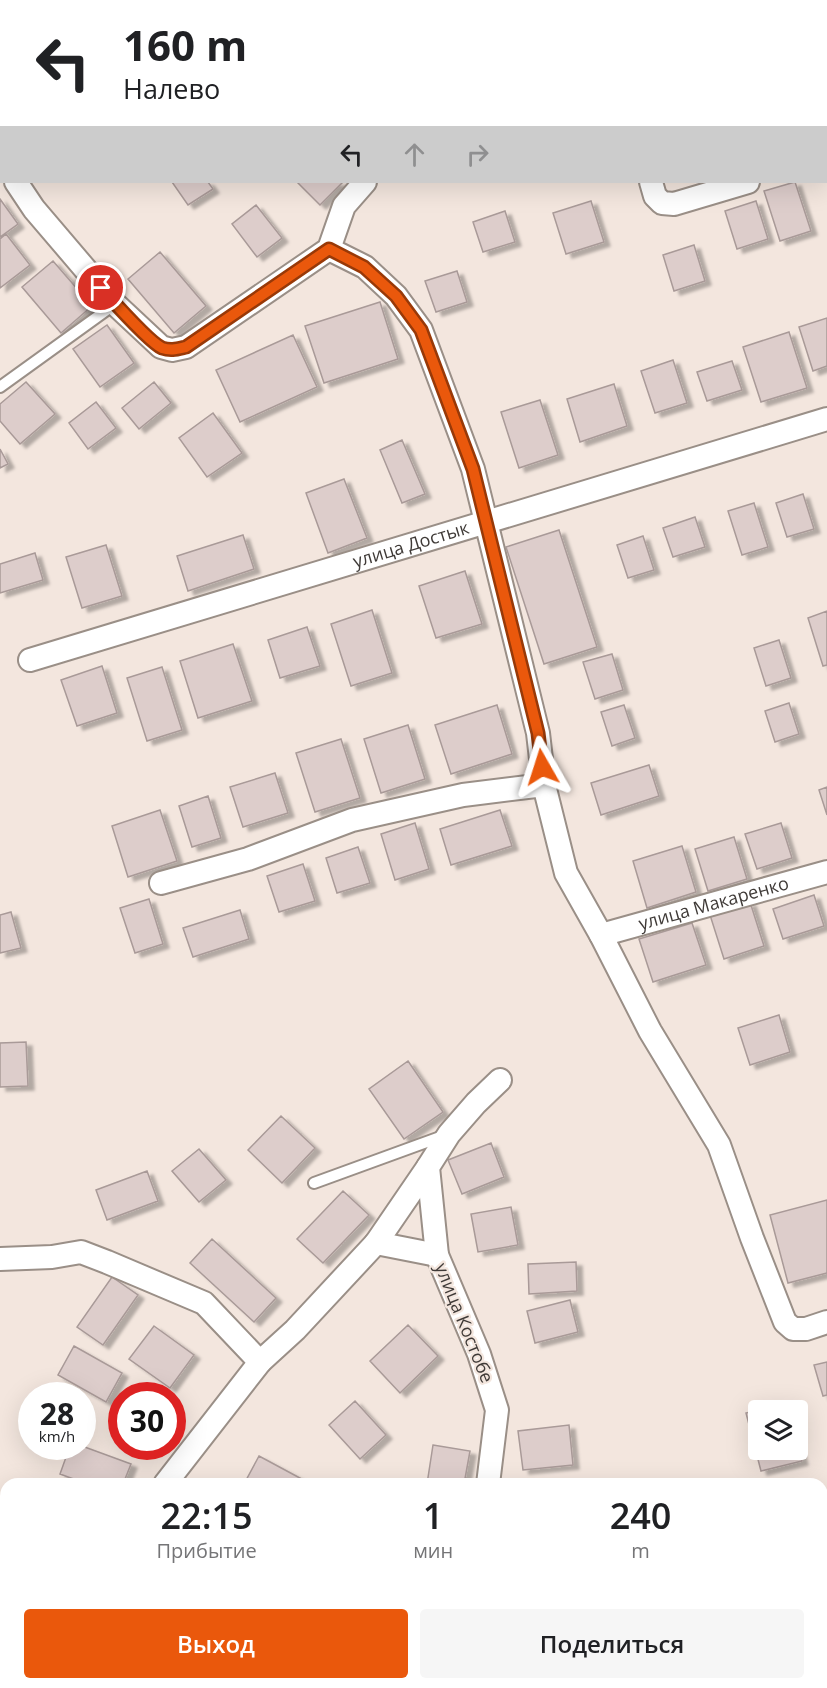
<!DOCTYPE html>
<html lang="ru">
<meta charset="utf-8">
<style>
body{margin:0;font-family:"Open Sans",sans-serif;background:#f6f6f6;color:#202124;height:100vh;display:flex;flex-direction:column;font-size:22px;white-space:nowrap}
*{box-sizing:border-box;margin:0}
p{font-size:20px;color:#757577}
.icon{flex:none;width:33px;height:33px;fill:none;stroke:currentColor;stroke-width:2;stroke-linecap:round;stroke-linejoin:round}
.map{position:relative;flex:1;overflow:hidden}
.panel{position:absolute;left:0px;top:1478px;width:828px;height:212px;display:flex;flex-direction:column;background:#fff;border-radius:18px 18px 0 0;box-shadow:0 6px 24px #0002}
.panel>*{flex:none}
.banner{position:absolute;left:0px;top:0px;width:828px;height:183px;box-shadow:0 6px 24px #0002;background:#fff;color:#202124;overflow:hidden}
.buttons{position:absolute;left:748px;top:1400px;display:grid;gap:12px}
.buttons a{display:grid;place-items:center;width:60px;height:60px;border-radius:6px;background:#fff;box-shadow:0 6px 24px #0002;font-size:30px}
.speed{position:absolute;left:18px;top:1382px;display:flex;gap:12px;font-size:30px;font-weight:700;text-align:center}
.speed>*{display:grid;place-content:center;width:78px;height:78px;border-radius:50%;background:#fff;box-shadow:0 6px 24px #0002;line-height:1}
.speed small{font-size:15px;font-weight:400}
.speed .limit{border:9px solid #d22;background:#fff;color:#111}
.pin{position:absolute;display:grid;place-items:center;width:51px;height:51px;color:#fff;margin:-26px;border:3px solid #fff;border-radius:50%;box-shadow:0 2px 6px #0007}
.me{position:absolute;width:66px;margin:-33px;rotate:354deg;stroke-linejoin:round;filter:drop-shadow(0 0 4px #0008)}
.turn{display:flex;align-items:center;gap:21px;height:126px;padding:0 24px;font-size:27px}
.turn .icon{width:78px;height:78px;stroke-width:2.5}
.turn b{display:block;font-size:42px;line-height:51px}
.lanes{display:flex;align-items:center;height:57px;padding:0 24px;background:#0003;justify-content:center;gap:30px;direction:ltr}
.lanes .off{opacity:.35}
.eta{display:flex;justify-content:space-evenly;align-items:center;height:102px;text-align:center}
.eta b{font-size:36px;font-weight:600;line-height:42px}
.button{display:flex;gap:12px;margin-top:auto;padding:12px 24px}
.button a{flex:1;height:69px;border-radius:6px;background:#ea580c;color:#fff;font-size:24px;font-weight:600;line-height:69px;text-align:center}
.button a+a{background:#f6f6f6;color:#202124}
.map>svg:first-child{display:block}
.building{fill:#ddcdcb;stroke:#a99a98;stroke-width:1.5;filter:url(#shadow)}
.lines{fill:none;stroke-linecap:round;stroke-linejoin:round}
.lane-casing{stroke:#9a8f87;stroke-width:14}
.street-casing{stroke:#9a8f87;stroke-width:26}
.lane{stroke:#fff;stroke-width:10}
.street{stroke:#fff;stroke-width:22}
.route-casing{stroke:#983908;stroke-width:15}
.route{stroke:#ea580c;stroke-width:10}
.labels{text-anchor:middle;stroke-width:4.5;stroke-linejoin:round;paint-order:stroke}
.street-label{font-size:18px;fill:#3f3a37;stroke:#f3e6de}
</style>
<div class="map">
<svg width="827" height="1688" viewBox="0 0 827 1688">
<defs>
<filter id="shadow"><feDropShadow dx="6" dy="4" stdDeviation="1.5" flood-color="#0004"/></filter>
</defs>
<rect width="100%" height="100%" fill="#f3e6de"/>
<path class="building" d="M240,0H283L284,2H240Z
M383,0H417L418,2H384Z
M490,0H534L491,2Z
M740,0H774L770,2Z
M2,53V135L0,132Z
M172,182H208L213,189L188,205Z
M297,182H343L320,205Z
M795,182L811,231L780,241L764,191Z
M0,199L18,224L0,237Z
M591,201L604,242L566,254L553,213Z
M756,201L768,239L737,249L725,211Z
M256,205L282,238L257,257L232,224Z
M505,211L515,242L483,252L473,222Z
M6,234L30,265L0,288V239Z
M694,245L705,281L674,291L663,255Z
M160,252L206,306L174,333L128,279Z
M53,261L92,306L61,333L22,287Z
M457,271L467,302L436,312L425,281Z
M380,302L398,359L324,383L305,326Z
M827,318V366L813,371L799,327Z
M107,325L134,363L100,387L73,349Z
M789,332L807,388L761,402L743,347Z
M293,335L317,387L240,422L216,370Z
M673,360L687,403L655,413L641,371Z
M732,361L742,390L707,401L697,372Z
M26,382L55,414L20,444L0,421V404Z
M154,382L171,403L139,429L122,408Z
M614,384L627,426L580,442L567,399Z
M540,400L558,455L519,468L501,412Z
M96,402L116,428L88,449L69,423Z
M213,413L242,453L207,477L179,438Z
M402,440L425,494L402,503L380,450Z
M0,449L8,464L0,468Z
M344,479L367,538L328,553L306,493Z
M803,494L814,529L787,537L776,503Z
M754,503L768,547L742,555L728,511Z
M695,517L705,547L673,557L663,528Z
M559,530L597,647L544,664L506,547Z
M243,535L254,569L188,591L177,556Z
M643,536L654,570L628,578L617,545Z
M106,545L122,596L82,608L66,557Z
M35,553L43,580L0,593V564Z
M465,571L482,624L436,638L419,586Z
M372,610L392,673L351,686L331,624Z
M827,611V665L823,666L808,618Z
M307,627L320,666L280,678L268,640Z
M779,640L791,678L766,686L754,648Z
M233,644L252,701L198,718L180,661Z
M612,654L623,690L595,699L583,662Z
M102,666L117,713L77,726L61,680Z
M162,667L182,730L147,741L127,678Z
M789,703L799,734L775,742L765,711Z
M497,705L512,754L451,774L435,725Z
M624,705L635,738L612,746L601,712Z
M408,725L425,779L381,793L364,739Z
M341,739L360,798L315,812L296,753Z
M649,765L659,796L601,815L591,783Z
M275,773L288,813L243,827L230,787Z
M827,787V815L819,790Z
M208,796L221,838L192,847L179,806Z
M160,810L177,861L128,877L112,826Z
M500,810L512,846L451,865L440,829Z
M415,823L429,869L395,880L381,834Z
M781,823L792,858L757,869L745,834Z
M734,837L747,879L708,891L695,849Z
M682,846L696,892L647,908L633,861Z
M358,847L370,883L337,893L326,858Z
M303,864L315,901L279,912L267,876Z
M814,895L824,926L783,939L773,909Z
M149,899L163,944L135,953L120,908Z
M750,902L764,946L724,959L710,915Z
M240,910L249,939L193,957L183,928Z
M11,912L21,948L0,953V915Z
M692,923L706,965L653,982L639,939Z
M779,1015L790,1052L750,1065L738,1028Z
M26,1042L28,1086L0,1087V1043Z
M408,1061L443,1112L404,1139L369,1089Z
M281,1116L315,1148L282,1183L248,1150Z
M491,1143L504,1177L462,1194L448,1160Z
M199,1149L226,1180L199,1202L172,1171Z
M147,1171L158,1201L107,1220L96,1190Z
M343,1191L369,1215L323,1263L297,1239Z
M827,1200V1273L788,1283L770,1215Z
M511,1207L518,1245L478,1252L471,1214Z
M212,1239L276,1298L254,1322L190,1263Z
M576,1262L577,1291L529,1294L528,1264Z
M112,1277L138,1295L103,1345L77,1327Z
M570,1300L578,1332L535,1343L527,1311Z
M408,1325L438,1356L400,1393L370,1361Z
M154,1326L194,1355L170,1388L129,1359Z
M74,1346L122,1373L106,1402L58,1375Z
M827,1362V1395L823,1396L814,1365Z
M355,1401L386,1435L360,1459L329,1425Z
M787,1403L789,1410H759V1449H798V1446L802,1461L761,1471L746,1413Z
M569,1425L573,1465L523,1470L518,1431Z
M433,1445L470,1451L464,1484H427Z
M70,1446H82L131,1464L123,1484H87L60,1474Z
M259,1456L311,1484H244Z
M827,1492V1557L822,1558V1493Z
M185,1683H192L201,1688H182Z
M374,1683H414L410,1688H370Z
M503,1683H534L511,1688H504Z"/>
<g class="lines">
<defs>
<path id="lane" d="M0,387L115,304
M314,1183L443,1136"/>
<g id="street">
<path d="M328,0L329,2"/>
<path d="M600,0V2"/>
<path d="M0,156L2,159"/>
<path d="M826,158H827"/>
<path d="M16,182L34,209L115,304L161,347L172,350L186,347L329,249L344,206L365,182"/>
<path d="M651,182L655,196L662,203L674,204L748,182"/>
<path d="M329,249L365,267L396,296L421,330L473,469L538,733L544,785L566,873L601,935L650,1031L719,1145L752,1238L785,1322L793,1329H806L827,1322"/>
<path id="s1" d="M30,660L827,419"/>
<path d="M161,883L248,859L352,820L463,795L544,785"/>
<path id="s2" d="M601,935L827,872"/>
<path d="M376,1243L437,1255"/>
<path d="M0,1259L52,1257L81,1252L107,1262L204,1303L260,1362L295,1330L376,1243L428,1167"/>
<path d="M165,1484L260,1362"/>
<path d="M488,1484L497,1410L479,1354L437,1255L428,1167L449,1134L476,1103L500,1080"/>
<path d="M0,1607L6,1611"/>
<path d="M73,1683L77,1688"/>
<path d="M460,1688L461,1683"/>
</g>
</defs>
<use href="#lane" class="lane-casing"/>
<use href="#street" class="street-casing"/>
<use href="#lane" class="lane"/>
<use href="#street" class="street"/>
</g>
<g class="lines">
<defs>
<path id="route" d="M101,288C112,300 149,342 162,348C171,351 177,349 186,347L329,249L364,267L396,296L421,330L473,469L538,733L542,767"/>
</defs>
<use href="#route" class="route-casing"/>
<use href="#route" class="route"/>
</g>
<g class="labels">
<g class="street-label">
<text dy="6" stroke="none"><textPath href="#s1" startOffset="398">улица Достык</textPath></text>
<text dy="6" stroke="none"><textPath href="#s2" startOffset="117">улица Макаренко</textPath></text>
<text transform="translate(464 1323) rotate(68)" y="6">улица Костобе</text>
</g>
</g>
</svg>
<div class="buttons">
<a><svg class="icon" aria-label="layers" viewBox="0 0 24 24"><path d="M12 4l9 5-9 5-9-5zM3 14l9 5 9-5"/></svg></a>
</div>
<div class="speed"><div>28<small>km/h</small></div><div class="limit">30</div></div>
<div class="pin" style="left:101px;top:288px;background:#d93025"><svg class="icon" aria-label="arrive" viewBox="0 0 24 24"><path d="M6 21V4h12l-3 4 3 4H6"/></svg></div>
<svg class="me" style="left:542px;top:767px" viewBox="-20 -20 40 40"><path d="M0-17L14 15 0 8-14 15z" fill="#ea580c" stroke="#fff" stroke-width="4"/></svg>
<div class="banner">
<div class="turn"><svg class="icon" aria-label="left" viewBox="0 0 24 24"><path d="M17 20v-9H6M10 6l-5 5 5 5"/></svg><div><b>160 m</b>Налево</div></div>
<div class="lanes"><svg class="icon" aria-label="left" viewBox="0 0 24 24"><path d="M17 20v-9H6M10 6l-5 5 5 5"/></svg><svg class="icon off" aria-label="ahead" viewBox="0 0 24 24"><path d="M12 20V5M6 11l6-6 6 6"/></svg><svg class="icon off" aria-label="right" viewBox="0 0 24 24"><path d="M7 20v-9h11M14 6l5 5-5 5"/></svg></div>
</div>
<section class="panel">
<div class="eta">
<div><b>22:15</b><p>Прибытие</p></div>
<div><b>1</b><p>мин</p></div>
<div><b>240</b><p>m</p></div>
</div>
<div class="button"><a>Выход</a><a>Поделиться</a></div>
</section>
</div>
